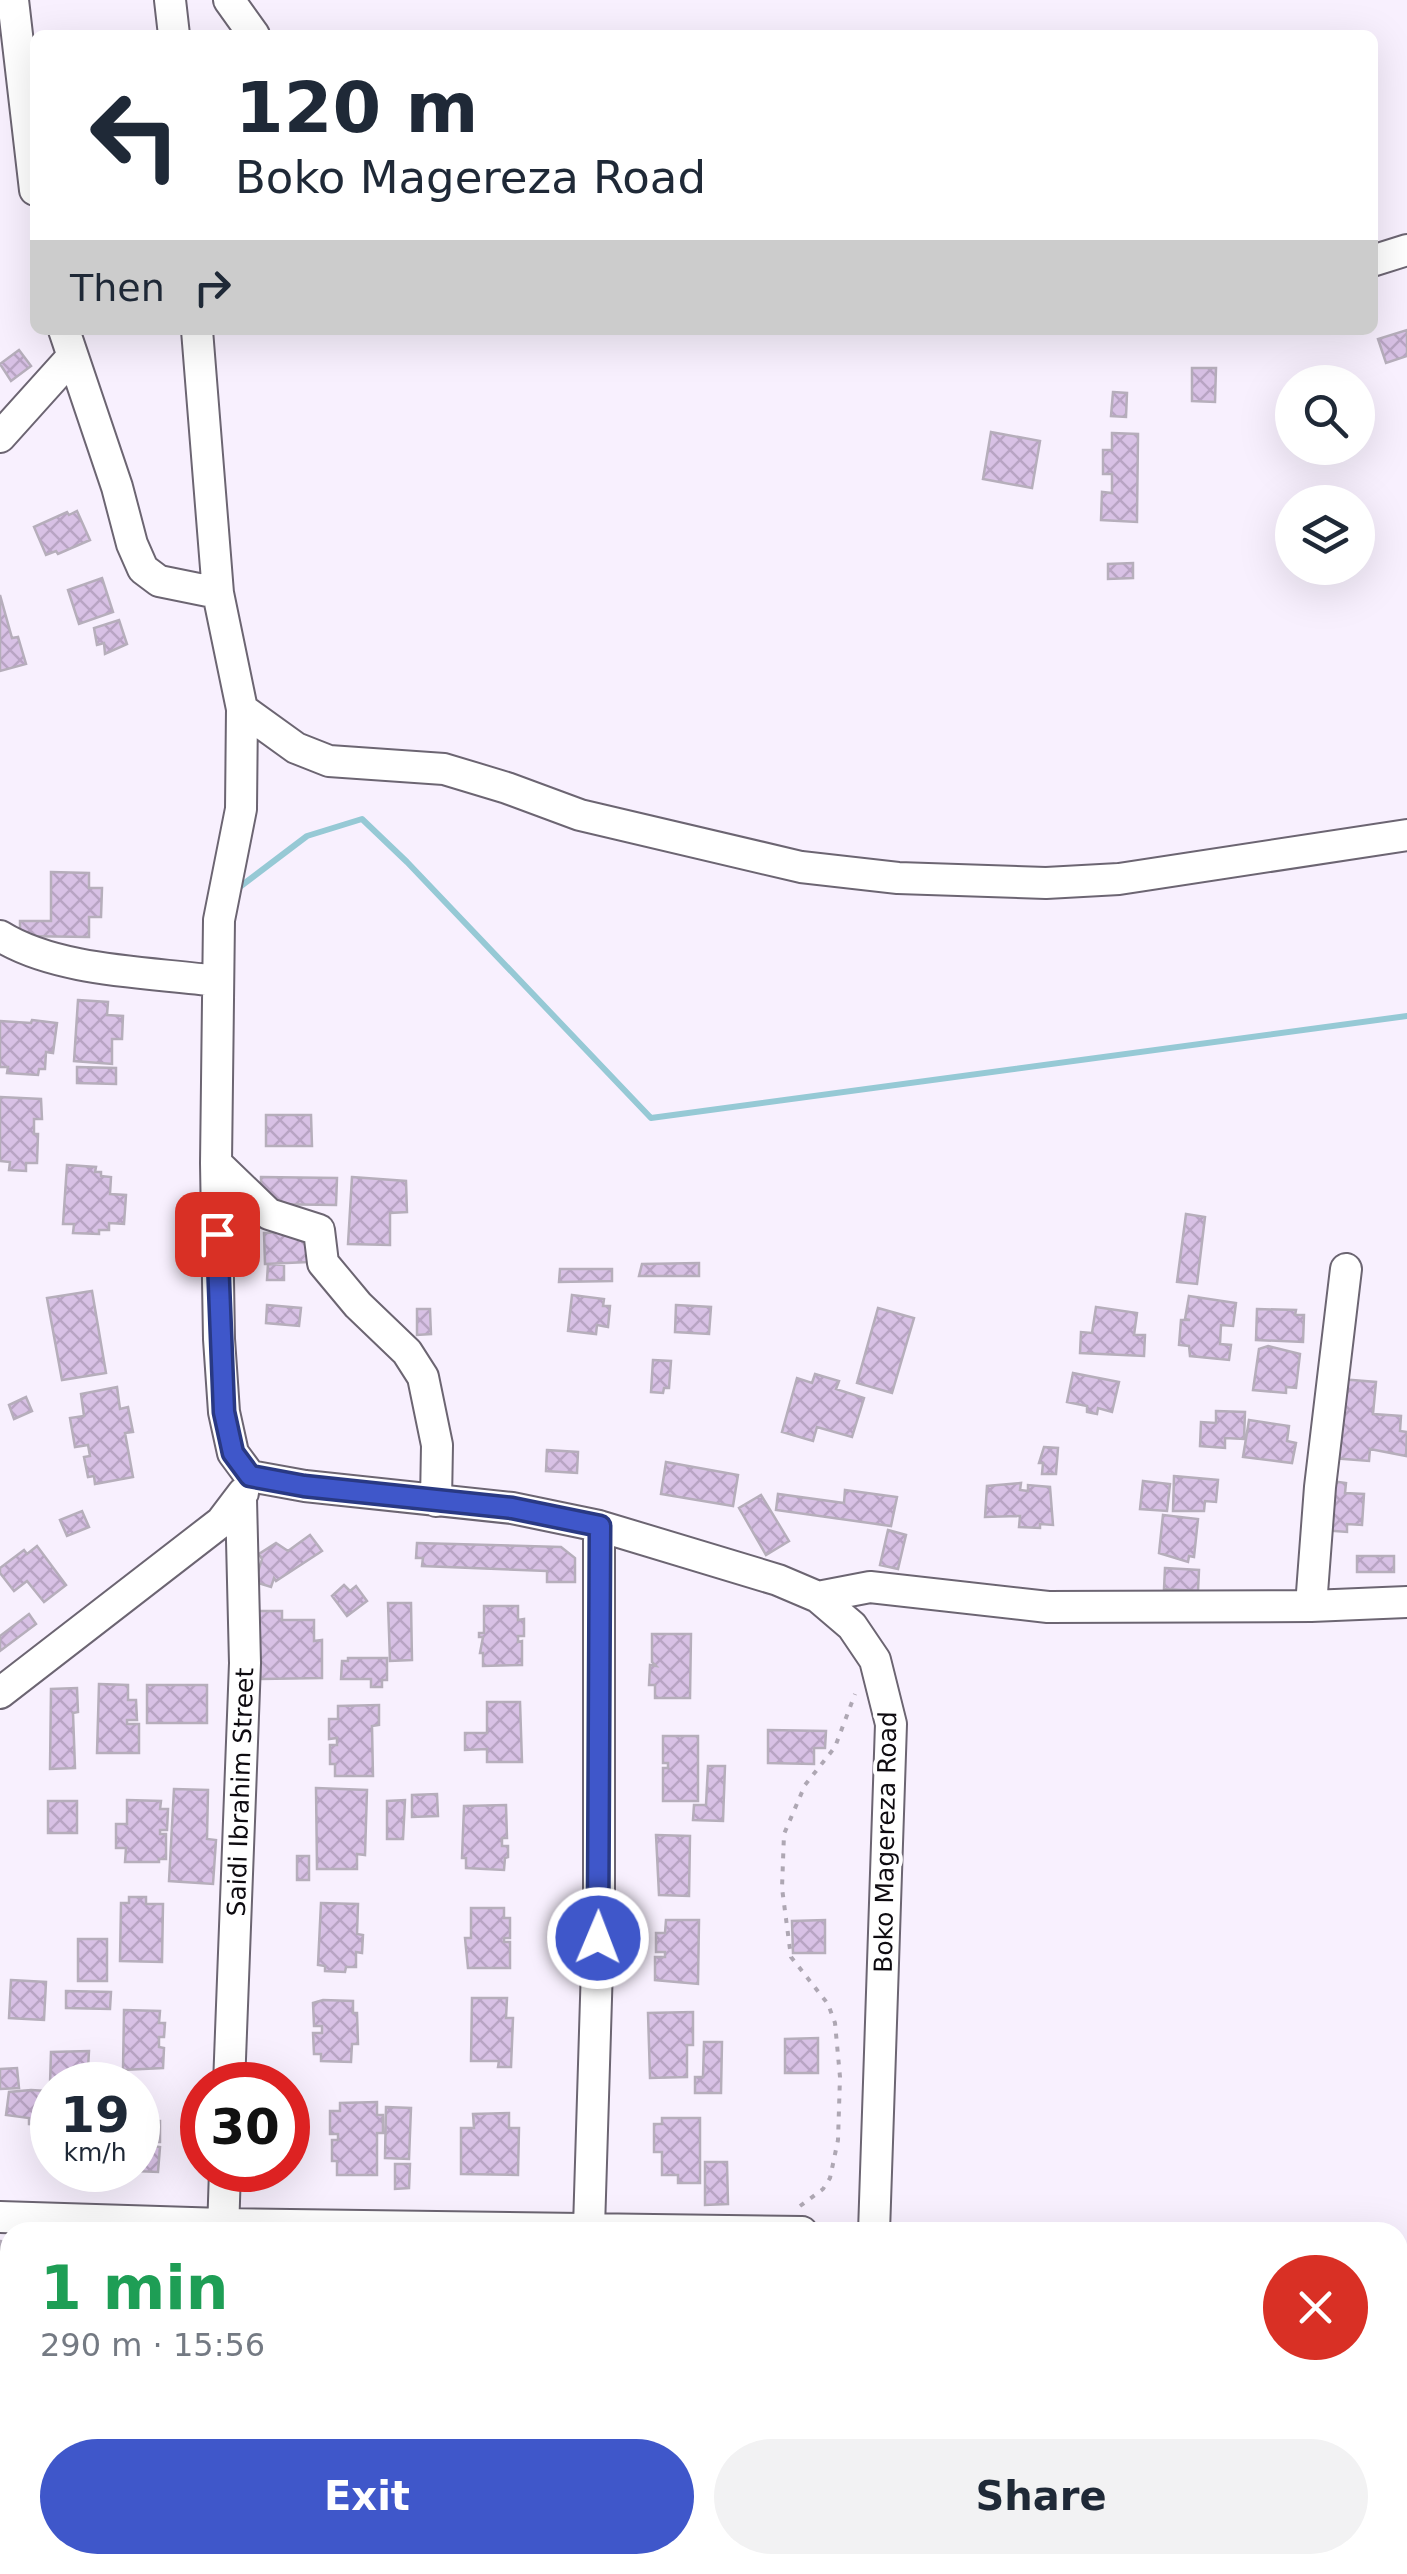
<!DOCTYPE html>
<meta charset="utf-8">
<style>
body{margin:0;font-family:"DejaVu Sans",sans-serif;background:#f2f2f3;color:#1f2937;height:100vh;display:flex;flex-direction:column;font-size:38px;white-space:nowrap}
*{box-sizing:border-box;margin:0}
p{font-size:32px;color:#747a83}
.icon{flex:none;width:55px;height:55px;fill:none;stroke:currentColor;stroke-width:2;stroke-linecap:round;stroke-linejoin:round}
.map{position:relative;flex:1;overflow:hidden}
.sheet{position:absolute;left:0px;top:2222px;width:1408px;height:352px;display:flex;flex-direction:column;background:#fff;border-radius:30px 30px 0 0;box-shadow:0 10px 40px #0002}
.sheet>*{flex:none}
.hud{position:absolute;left:30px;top:30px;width:1348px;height:305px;border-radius:15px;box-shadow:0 10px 40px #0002;background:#fff;color:#1f2937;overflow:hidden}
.tools{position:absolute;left:1275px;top:365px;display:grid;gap:20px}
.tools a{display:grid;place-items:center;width:100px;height:100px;border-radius:50%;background:#fff;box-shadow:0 10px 40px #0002;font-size:50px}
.speed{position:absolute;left:30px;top:2062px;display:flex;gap:20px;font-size:50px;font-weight:700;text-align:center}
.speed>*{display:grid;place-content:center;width:130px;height:130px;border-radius:50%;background:#fff;box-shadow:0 10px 40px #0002;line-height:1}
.speed small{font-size:25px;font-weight:400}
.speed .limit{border:15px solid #d22;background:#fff;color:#111}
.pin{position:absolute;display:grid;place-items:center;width:85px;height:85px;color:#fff;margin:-42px;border-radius:20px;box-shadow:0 5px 15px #0006}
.me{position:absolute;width:110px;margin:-55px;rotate:1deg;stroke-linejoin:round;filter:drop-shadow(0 0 8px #0008)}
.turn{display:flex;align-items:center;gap:35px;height:210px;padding:0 40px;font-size:45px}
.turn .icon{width:130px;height:130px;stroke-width:2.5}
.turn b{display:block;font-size:70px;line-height:85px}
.then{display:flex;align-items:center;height:95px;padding:0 40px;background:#0003;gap:20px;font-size:38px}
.round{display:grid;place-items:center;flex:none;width:105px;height:105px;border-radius:52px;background:#f2f2f3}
.headline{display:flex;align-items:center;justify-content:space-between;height:170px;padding:0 40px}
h1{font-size:60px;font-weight:700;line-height:75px;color:#1e9e55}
.cta{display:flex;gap:20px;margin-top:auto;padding:20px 40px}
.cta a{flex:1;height:115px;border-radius:60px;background:#3f57ca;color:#fff;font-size:40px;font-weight:700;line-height:115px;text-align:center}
.cta a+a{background:#f2f2f3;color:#1f2937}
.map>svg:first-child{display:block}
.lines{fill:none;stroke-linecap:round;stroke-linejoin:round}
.stream{stroke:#96c9d5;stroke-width:6}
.building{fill:url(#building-cross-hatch);stroke:#b6aebb;stroke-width:2.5}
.minor-casing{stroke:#6c6572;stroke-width:34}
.path{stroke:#aea7b3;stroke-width:4;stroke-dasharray:5 8;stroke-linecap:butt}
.minor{stroke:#fff;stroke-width:30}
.route-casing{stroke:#293983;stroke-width:25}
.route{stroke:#3f57ca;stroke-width:18}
.labels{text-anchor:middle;stroke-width:8;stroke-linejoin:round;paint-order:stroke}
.street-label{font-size:25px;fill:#0e0b10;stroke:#fff}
</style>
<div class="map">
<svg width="1407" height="2574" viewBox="0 0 1407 2574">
<defs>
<pattern id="building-cross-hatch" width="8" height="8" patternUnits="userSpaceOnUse" patternTransform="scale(2.5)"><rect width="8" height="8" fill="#d8c1e5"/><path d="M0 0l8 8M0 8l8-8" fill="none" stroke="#b8a4c3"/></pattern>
</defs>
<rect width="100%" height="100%" fill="#f8f0fe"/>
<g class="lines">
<path class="stream" d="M237,889L307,836L362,819L407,862L651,1118L1407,1016"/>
</g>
<path class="building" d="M1407,330V356L1386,363L1378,339Z
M19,350L31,366L11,381L0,364Z
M1192,368H1216L1215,402L1192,401Z
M1113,392L1127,393L1126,417L1111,416Z
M991,432L1040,441L1032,488L983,479Z
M1112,433L1138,434L1137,522L1101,520L1102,492L1112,493V474H1103V450H1112Z
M77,511L90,540L58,554L56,551L46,555L34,527L67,512L69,515Z
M1133,563V578L1108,579V564Z
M102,578L113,612L79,624L68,590Z
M0,595L12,638L18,637L26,664L0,671Z
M119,620L127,644L105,654L104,643L97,645L94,628Z
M51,872L89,873V888H102L101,917H89V937L20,936V921H51Z
M78,1000L108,1002L107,1015L123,1016L122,1039H112V1064L74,1061Z
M32,1020L57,1023L53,1053L46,1052L45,1069H39L38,1075L7,1073L8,1067H0V1021L31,1023Z
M77,1067L116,1068V1084L77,1083Z
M0,1097L41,1099L42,1119H34V1134H38L37,1163H26V1171L9,1170L10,1162L0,1161Z
M266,1115H311L312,1146H266Z
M67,1165L96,1167L95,1172H101V1176L111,1177L110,1194L126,1195L124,1224L109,1223V1230H99V1234L73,1233L74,1224H63Z
M261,1177L337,1178L336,1205L261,1204Z
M352,1177L406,1181L407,1212L390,1213V1245L348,1244Z
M1186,1214L1205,1217L1197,1284L1177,1282Z
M307,1231L308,1262L265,1264L264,1233Z
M699,1263V1276H639L642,1264Z
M268,1264L284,1265V1280H267Z
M560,1269H612V1281L559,1282Z
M92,1291L106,1373L62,1380L47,1298Z
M572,1295L604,1299L603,1306H610L608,1327L597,1325L596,1334L568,1331Z
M1189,1296L1236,1303L1233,1326L1221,1325L1220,1344L1231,1345L1229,1360L1190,1356L1189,1346L1179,1345L1181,1320H1190L1185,1319Z
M267,1305L301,1308L299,1326L266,1323Z
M676,1305L711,1307L709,1334L675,1332Z
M1096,1307L1137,1313L1134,1335H1145L1144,1356L1080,1353L1081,1332L1092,1333Z
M878,1308L914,1318L892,1393L857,1383Z
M417,1309H430L431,1334L417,1335Z
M1257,1309L1296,1310L1295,1315H1304L1303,1342L1256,1340Z
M1268,1346L1300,1354L1296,1388L1286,1387V1393L1253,1390L1259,1349Z
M653,1360L671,1361L669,1388H664L663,1393L651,1392Z
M1073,1373L1119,1382L1112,1412L1098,1408L1097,1414L1087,1412V1406L1067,1402Z
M815,1374L839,1381L836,1389L864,1398L852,1437L817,1427L813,1441L782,1432L797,1378L812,1383Z
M1340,1379L1376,1382L1373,1414L1401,1416L1400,1431L1407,1432L1406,1456L1370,1449L1369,1461L1332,1458Z
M117,1387L120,1409L128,1407L133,1432L125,1433L133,1477L95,1484L94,1476L88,1477L84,1457L90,1456L88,1445L75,1447L70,1418L84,1416L81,1394Z
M26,1397L32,1411L14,1419L9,1405Z
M1216,1411L1245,1412L1244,1439L1225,1438V1448L1200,1446L1201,1422L1216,1423Z
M1249,1420L1289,1426L1287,1441L1296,1443L1292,1463L1243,1457Z
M1044,1447L1058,1448L1056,1474H1042L1043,1463H1039Z
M547,1450L578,1452L577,1473L546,1471Z
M666,1462L738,1475L733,1506L661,1494Z
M1174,1476L1218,1480L1216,1502L1205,1501L1204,1511H1173Z
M1325,1480L1346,1483L1345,1493L1364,1494L1362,1525L1347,1524V1532L1322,1530Z
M1143,1481L1170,1484L1167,1511L1140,1509Z
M1021,1483L1020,1490L1028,1491V1485L1050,1487L1053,1525L1040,1524V1528L1019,1527L1020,1516L985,1517L987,1486Z
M845,1490L897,1497L891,1526L776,1510L778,1494L844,1503Z
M761,1495L789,1541L766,1555L739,1508Z
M82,1511L89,1527L67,1536L60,1520Z
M1163,1515L1198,1519L1194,1557L1189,1556L1188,1562L1159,1553Z
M888,1530L906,1535L898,1569L880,1565Z
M310,1535L322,1551L276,1581L274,1578L271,1587L255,1582L262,1559L259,1554L276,1543L288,1551Z
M417,1543L561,1547L575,1558V1582H547V1571L422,1566L423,1558H416Z
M37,1546L66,1585L44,1602L27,1581L14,1591L0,1573V1568L24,1550L27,1554Z
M1357,1556H1394V1572H1357Z
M1165,1568L1199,1570L1198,1591L1164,1589Z
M344,1585L350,1591L356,1586L367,1601L347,1616L332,1596Z
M388,1603H411L412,1660L390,1661Z
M484,1606H518V1620L524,1619V1636H518V1642L522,1641V1665L483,1666V1653H480L483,1637H479V1633H484Z
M256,1611H282V1620H314V1641L322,1640V1678L261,1679L260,1674H257Z
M29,1614L36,1624L0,1651V1636Z
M652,1634H691L690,1698H655V1685H649L650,1665L656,1666L652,1662Z
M348,1658H387V1680H382V1687H371V1679H341L342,1661H348Z
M99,1684L128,1685V1700H136L137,1720H127V1724H139V1753H97Z
M147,1685H207V1723H147Z
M77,1688L78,1712L73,1713L75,1768L50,1769L51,1689Z
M487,1702H520L522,1762H487V1749L465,1750V1733H487Z
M379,1705V1725L372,1726L373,1776H335V1764H330V1745H337V1738L329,1739V1719H338V1706Z
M768,1730L826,1731L825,1748H814V1764L768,1763Z
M663,1736H698V1801H663V1768H668V1763H663Z
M708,1766H725L723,1821L693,1820L694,1805H706Z
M316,1788L367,1790L365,1855L357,1854V1869H317Z
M174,1789L208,1790L207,1839L216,1840L213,1884L169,1881Z
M437,1794L438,1816L412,1817V1795Z
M127,1800L161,1801L160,1809H168L167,1830H160V1834H166V1859H159V1862H125L126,1848H116V1824H127Z
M405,1800L403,1839H387V1801Z
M48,1801H77V1833H48Z
M506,1805L507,1838H502V1846H508V1857L505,1858L504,1870L466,1868V1858H462L464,1806Z
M656,1835L690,1836L689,1896L659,1895Z
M297,1856H309V1880H297Z
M129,1897H146V1904H163L162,1962L120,1961L121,1903H129Z
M321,1903L358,1904L357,1934L363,1935L362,1953L356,1952V1967H346L345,1972L325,1971V1966L318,1965Z
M471,1908H504V1918H510V1938H504V1942H510V1968H468L465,1938H471Z
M666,1920H699L698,1984L655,1980V1957H665V1952H656V1933H665Z
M825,1920V1953H793L792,1921Z
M78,1939H107V1981H78Z
M11,1980L46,1982L44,2020L9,2018Z
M66,1991L111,1992L110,2009L66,2008Z
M472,1998H507L506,2018H513L511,2067H498L499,2061H471Z
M323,2000L353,2001V2013H357L358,2044H352L351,2062L321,2061V2054H314L313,2033H322V2026H314L313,2003Z
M124,2010L160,2011L159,2023H165L164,2037H159V2047L164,2048L163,2068L123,2070Z
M693,2012V2045H687V2077L650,2078L648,2013Z
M818,2038V2073H785V2039Z
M704,2042H722L721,2093H695V2077H703Z
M89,2051L87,2085L50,2084L51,2052Z
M17,2068L19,2088L0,2089V2069Z
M31,2090L46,2091L44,2125L29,2124V2118L6,2115L9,2092Z
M377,2102V2115H383V2133H377V2175H337V2161H332V2140H338V2134H330V2111H340V2103Z
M386,2107L411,2108L409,2159L385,2158Z
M138,2111L154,2112L153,2121H160V2142H152V2146L160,2147L158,2172L134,2171L138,2170Z
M509,2113V2128H519L518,2175L461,2174V2128H474L473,2114Z
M662,2118H700V2183H678V2175H662V2152H654V2124H662Z
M705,2162H727L728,2204L705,2205Z
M395,2164H410L409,2188L395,2189Z
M0,2241L10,2242V2278H0Z
M0,2281L10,2282V2313H0Z
M150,2565H178V2574H149Z
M489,2565H533L534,2574H489Z
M760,2565H793L792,2574H760Z"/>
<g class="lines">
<defs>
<path id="minor" d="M13,0L35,190
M170,0L174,35
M229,0L254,35
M1372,261L1407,250
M64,330L117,487L132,544L143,569L159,581L218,593
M197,330L218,593L242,709L241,809L219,920L216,1163L219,1339L224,1412L233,1453L250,1476L305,1486L512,1508L599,1526L778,1580L818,1597L852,1626L875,1660L891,1724L874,2232
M0,437L71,358
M242,709L296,748L329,761L444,769L507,788L580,815L801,867L898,878L1046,883L1119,879L1407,835
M0,936C58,972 149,972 216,981
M216,1163L269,1214L319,1230L323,1263L358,1305L407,1352L423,1377L437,1445L436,1501
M818,1597L870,1587L1048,1607L1311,1606L1407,1602
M1311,1606L1320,1487L1346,1269
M0,1693L221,1522L243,1493
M229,2085L245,1663L241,1499
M0,2217L223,2224L802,2232
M589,2228L599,1901V1526
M223,2232L225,2170
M294,2565L306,2574
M214,2574L215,2565
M870,2574V2565"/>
</defs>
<use href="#minor" class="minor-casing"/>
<path class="path" d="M800,2206L823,2189L830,2178L838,2140L840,2077L835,2023L828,2004L791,1957L782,1888L784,1834L805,1785L835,1747L855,1694"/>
<use href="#minor" class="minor"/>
</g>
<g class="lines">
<defs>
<path id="route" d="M217,1234L224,1412L233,1453L250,1476L304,1486L512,1508L600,1526L598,1938"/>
</defs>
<use href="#route" class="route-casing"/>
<use href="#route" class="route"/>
</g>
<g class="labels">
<g class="street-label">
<text transform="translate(240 1792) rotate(-88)" y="9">Saidi Ibrahim Street</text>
<text transform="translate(885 1842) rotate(-89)" y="9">Boko Magereza Road</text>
</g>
</g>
</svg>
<div class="tools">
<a><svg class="icon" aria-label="search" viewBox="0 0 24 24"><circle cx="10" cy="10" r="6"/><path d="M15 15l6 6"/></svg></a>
<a><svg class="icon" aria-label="layers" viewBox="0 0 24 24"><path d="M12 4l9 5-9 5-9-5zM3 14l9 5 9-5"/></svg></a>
</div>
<div class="speed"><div>19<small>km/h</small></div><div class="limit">30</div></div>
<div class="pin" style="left:217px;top:1234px;background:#d93025"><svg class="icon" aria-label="arrive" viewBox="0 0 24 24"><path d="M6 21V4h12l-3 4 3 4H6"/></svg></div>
<svg class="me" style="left:598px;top:1938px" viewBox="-20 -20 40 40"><circle r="17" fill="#3f57ca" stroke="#fff" stroke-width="3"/><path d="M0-11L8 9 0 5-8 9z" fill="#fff"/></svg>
<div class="hud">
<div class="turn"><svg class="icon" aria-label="left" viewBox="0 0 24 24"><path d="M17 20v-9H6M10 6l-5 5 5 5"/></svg><div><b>120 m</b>Boko Magereza Road</div></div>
<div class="then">Then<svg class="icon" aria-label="right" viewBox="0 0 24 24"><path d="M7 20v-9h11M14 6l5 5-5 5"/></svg></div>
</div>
<section class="sheet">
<div class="headline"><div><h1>1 min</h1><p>290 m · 15:56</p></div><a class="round" style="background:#d93025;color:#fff"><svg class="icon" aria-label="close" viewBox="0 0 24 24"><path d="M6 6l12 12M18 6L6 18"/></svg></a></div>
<div class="cta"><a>Exit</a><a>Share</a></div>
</section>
</div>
